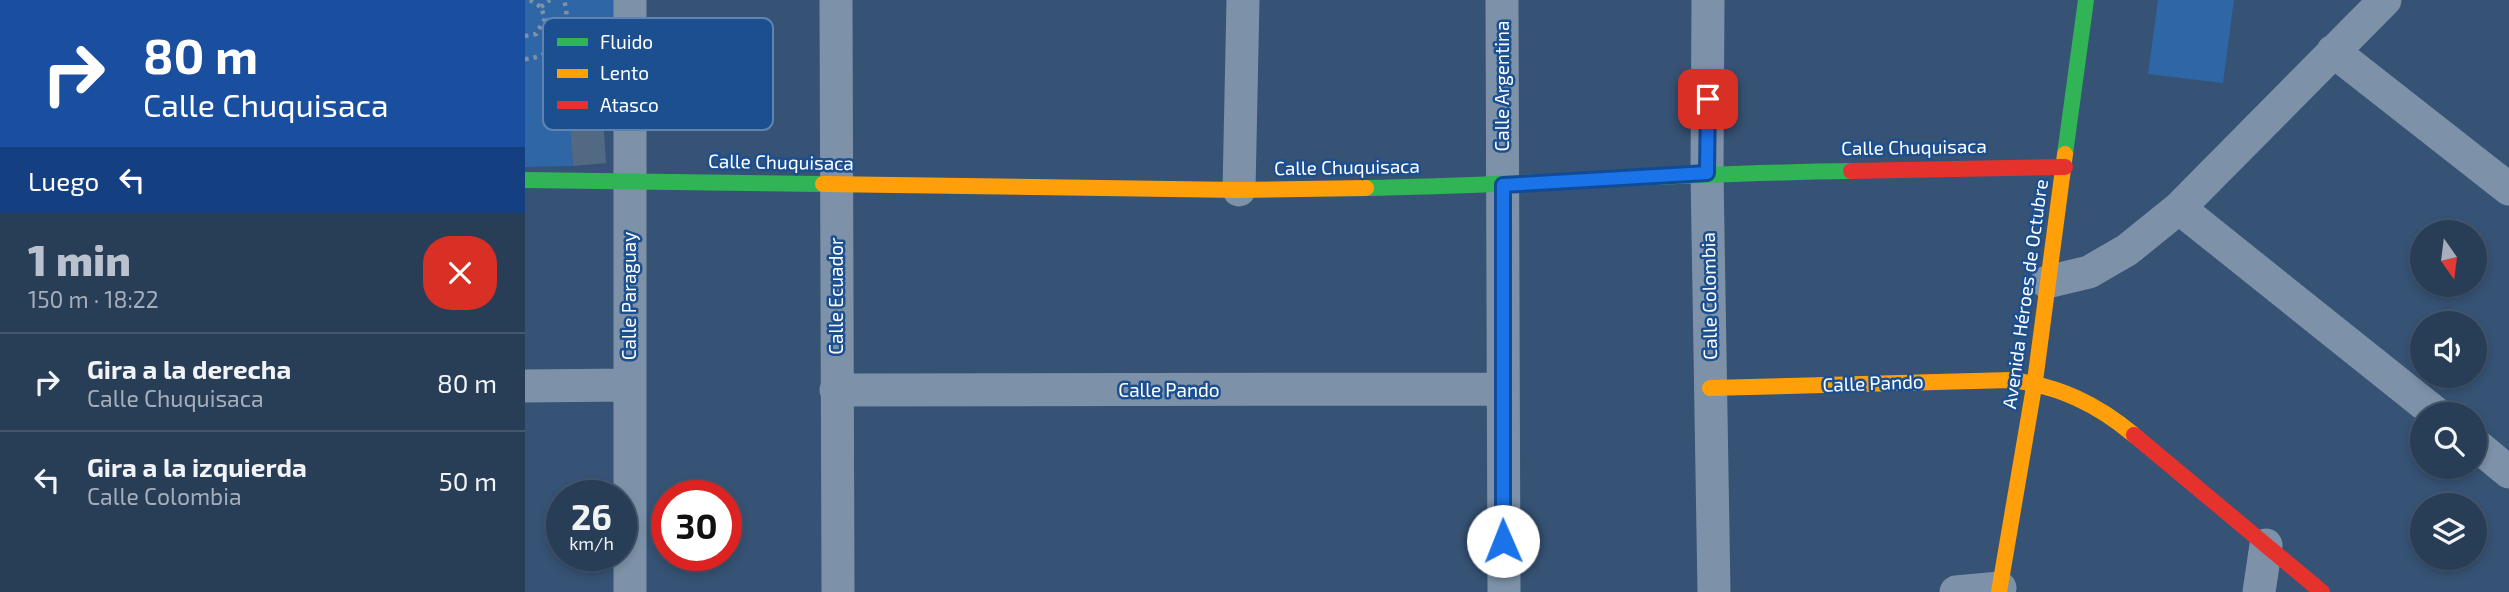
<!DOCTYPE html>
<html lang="es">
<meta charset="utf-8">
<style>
body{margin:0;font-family:"Exo 2",sans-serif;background:#30455d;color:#f1f3f6;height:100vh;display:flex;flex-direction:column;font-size:26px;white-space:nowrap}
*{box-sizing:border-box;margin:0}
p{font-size:23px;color:#a5aeba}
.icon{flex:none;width:38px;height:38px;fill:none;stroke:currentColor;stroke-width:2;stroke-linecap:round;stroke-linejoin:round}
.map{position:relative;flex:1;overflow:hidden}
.panel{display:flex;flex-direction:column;background:#283e57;width:525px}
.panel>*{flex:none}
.hud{background:#1a4fa0;color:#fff;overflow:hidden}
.needle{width:46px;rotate:166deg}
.controls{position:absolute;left:1885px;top:220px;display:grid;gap:14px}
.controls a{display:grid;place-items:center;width:77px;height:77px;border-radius:50%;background:#283e57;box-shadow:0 4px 10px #0003,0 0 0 2px #44576d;font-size:35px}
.speed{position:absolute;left:21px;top:480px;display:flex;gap:14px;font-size:35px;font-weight:700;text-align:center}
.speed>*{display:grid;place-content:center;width:91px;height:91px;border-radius:50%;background:#283e57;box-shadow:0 4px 10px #0003,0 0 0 2px #44576d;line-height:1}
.speed small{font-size:18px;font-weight:400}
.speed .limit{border:10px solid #d22;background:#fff;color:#111}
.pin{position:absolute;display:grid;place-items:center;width:60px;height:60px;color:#fff;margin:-30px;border-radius:14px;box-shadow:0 4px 10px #0006}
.me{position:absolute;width:77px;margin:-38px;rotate:359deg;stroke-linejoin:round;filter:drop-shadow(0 0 5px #0008)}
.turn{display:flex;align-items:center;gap:24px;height:147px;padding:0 28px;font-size:32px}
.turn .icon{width:91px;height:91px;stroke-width:2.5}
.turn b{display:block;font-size:49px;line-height:60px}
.then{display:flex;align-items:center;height:66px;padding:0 28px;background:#0003;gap:14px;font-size:26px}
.round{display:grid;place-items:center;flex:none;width:74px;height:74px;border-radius:28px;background:#30455d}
.headline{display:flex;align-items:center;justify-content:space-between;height:119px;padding:0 28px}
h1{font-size:42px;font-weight:800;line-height:52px;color:#b9c2ce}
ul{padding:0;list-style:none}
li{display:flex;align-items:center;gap:21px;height:98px;padding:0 28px;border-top:2px solid #44576d}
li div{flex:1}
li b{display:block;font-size:26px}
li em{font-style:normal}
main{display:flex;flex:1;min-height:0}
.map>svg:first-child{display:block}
.green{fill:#2f66a5}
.building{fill:#526984}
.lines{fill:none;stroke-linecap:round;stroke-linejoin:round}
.path{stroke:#7d92a8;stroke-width:4.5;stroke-dasharray:3.5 5;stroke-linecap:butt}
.street{stroke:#7d92a8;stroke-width:33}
.fast{stroke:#30b455;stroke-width:16}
.slow{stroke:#ff9f0a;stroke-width:16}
.jam{stroke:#e5322d;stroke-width:16}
.route-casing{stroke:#114b97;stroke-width:18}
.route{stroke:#1a73e8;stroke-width:12}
.labels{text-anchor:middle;stroke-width:5;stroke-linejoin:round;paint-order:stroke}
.street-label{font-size:19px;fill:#fff;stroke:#1b4f8f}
.key{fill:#1b4f8f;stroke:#5f84b1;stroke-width:2}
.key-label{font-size:19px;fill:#fff}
</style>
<main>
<section class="panel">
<div class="hud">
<div class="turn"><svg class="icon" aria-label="right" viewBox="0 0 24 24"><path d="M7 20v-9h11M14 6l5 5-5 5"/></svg><div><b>80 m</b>Calle Chuquisaca</div></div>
<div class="then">Luego<svg class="icon" aria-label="left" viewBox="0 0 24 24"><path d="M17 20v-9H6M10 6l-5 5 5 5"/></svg></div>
</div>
<div class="headline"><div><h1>1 min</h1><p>150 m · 18:22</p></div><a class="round" style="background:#d93025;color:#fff"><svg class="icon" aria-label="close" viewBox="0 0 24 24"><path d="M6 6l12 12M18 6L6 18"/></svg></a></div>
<ul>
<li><svg class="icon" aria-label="right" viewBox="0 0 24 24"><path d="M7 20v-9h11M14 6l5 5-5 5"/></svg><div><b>Gira a la derecha</b><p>Calle Chuquisaca</p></div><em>80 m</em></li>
<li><svg class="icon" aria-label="left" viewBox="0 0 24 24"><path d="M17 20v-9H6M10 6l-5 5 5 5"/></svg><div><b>Gira a la izquierda</b><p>Calle Colombia</p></div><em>50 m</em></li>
</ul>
</section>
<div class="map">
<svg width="1984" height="592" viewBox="0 0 1984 592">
<rect width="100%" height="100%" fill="#365274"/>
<path class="green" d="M0,0H94L92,70L42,72L48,166L0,167Z
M1633,0H1709L1698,83L1623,74Z"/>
<path class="building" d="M76,85L81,163L48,166L42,87Z"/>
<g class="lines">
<path class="path" d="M16,7L25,0
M43,26L74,70
M0,36L11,34L20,19L16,7L5,0
M0,59C32,57 48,30 39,0"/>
<path class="street" d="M311,0L313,592
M977,0L979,592
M1183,0L1182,173L1189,592
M1808,51L1984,189
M714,190L718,0
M1654,208L1913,415
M1522,282L1564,272L1602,250L1654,208L1860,0
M0,386L104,385
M311,390L977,389
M1950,444L1984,472
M105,592V0
M1431,592L1475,588
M1734,592L1741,545"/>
<path class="fast" d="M1540,154L1561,0
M0,180L298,184
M841,188C1003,185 1164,173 1326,171"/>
<path class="slow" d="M298,184L714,190L841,188
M1185,388L1486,380C1534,386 1572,404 1609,435
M1474,592L1510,381L1540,154"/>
<path class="jam" d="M1326,171L1540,167
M1609,435L1797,592"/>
</g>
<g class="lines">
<defs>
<path id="route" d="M978,541V185L1182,173L1183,99"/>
</defs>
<use href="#route" class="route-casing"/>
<use href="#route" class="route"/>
</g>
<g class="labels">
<g class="street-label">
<text transform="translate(977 86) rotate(-90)" y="7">Calle Argentina</text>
<text transform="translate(1389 147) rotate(-1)" y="7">Calle Chuquisaca</text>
<text transform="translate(256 162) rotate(1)" y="7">Calle Chuquisaca</text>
<text transform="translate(822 167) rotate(-1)" y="7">Calle Chuquisaca</text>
<text transform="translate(1500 294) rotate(-82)" y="7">Avenida Héroes de Octubre</text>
<text transform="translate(104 296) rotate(-90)" y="7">Calle Paraguay</text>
<text transform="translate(311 296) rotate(-90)" y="7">Calle Ecuador</text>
<text transform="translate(1184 296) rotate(-91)" y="7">Calle Colombia</text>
<text transform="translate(1348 383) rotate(-2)" y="7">Calle Pando</text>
<text x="644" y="397">Calle Pando</text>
</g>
</g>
<rect x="18" y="18" width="230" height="112" rx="10" class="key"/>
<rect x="32" y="38" width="31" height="8" fill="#30b455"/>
<rect x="32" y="69" width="31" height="9" fill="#ff9f0a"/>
<rect x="32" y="101" width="31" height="8" fill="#e5322d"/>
<g class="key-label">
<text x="75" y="49">Fluido</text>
<text x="75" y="80">Lento</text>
<text x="75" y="112">Atasco</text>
</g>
</svg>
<div class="controls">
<a><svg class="needle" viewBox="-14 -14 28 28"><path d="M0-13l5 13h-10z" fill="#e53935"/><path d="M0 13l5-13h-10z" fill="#a5aeba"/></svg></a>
<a><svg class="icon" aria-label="sound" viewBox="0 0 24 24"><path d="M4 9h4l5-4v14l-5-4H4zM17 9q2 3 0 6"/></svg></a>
<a><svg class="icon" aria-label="search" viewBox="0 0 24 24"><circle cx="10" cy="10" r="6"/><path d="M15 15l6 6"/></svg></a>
<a><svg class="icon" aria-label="layers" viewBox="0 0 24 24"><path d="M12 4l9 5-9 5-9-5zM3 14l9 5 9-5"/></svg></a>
</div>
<div class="speed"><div>26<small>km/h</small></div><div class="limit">30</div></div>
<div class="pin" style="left:1183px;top:99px;background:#d93025"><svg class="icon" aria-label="arrive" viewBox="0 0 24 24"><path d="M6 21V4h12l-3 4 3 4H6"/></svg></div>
<svg class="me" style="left:978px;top:541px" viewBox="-20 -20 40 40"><circle r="19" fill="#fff"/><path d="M0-13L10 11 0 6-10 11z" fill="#1a73e8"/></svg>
</div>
</main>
